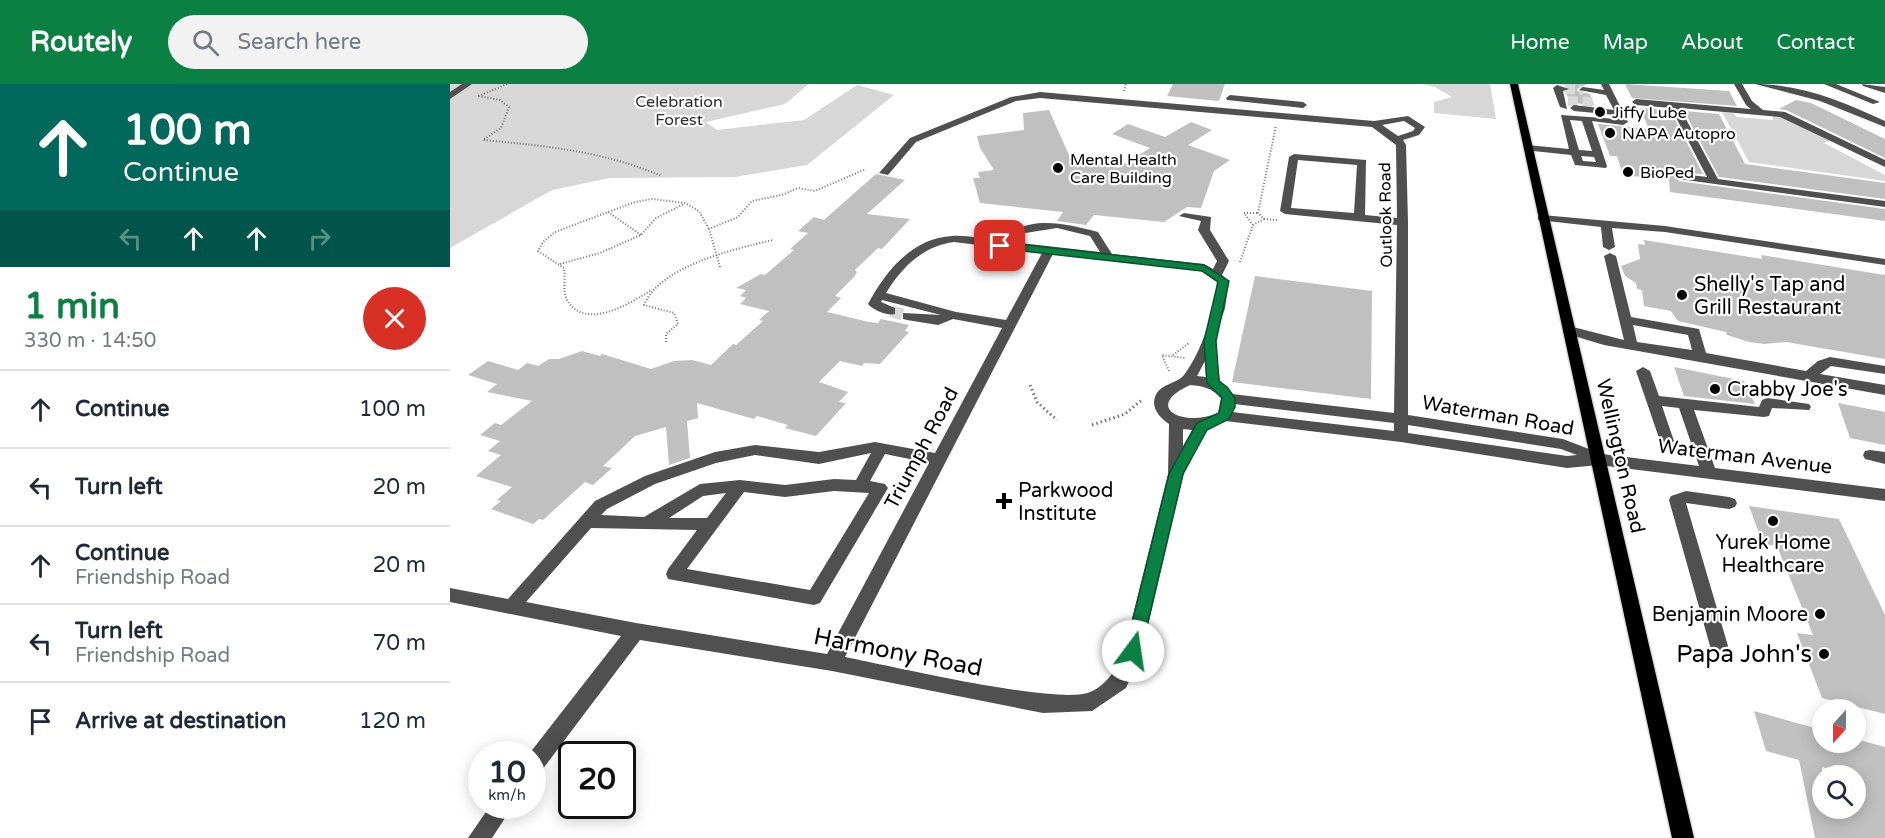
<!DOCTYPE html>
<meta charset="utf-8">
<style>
body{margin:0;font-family:"Varela Round",sans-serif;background:#f2f2f3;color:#1f2937;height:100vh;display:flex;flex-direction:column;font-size:22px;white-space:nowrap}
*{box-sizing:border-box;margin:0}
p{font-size:20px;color:#747a83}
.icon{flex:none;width:33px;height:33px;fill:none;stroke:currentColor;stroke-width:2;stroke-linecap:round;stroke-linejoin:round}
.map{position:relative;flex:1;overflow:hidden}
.sheet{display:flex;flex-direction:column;background:#fff;width:450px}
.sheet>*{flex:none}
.top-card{background:#00695c;color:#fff;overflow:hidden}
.needle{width:39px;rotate:201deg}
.controls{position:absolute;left:1362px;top:615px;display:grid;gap:12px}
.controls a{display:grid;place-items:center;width:54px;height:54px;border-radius:50%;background:#fff;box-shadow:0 3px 15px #0003;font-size:30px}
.speed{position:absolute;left:18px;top:657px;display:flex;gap:12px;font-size:30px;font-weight:700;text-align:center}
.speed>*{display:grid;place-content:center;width:78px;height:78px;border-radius:50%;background:#fff;box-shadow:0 3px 15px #0003;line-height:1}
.speed small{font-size:15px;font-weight:400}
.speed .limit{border:3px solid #111;border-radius:9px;background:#fff;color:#111}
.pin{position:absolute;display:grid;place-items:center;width:51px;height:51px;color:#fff;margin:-26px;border-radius:12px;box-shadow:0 3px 9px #0006}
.me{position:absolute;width:66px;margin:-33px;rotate:14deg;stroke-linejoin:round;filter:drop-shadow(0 0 4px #0008)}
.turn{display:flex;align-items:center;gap:21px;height:126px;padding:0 24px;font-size:27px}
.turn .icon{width:78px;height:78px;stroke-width:2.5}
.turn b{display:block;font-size:42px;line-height:51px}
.lanes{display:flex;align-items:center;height:57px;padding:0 24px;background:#0003;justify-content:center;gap:30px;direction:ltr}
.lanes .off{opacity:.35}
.round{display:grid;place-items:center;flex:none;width:63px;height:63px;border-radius:32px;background:#f2f2f3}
.summary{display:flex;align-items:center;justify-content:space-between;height:102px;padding:0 24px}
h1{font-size:36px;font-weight:700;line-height:45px;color:#0b8043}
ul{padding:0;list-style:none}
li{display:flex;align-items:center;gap:18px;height:78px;padding:0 24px;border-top:2px solid #e0e1e3}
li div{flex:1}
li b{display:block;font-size:22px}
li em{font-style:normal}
header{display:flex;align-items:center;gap:36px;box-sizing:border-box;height:84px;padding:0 30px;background:#0b8043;color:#fff}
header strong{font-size:28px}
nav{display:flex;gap:33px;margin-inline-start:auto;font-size:21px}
.search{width:420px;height:54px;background:#f2f2f3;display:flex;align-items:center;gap:15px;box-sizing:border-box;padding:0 21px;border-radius:33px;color:#747a83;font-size:22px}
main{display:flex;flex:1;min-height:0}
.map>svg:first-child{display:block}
.green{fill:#d7d7d7}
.building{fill:#c0c0c0;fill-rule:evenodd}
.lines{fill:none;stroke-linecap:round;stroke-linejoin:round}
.minor-tunnel-far1{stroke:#d9d9d9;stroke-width:10;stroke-dasharray:10 4.5;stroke-linecap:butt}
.minor-tunnel{stroke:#d9d9d9;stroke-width:12;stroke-dasharray:12 6;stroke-linecap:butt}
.major-casing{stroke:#dbdbdb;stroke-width:3}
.path-far1{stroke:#727272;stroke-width:2;stroke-dasharray:1 2;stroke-linecap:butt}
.path{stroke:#727272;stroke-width:3;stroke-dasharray:1.5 3;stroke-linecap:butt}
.minor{fill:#505050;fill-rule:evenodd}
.major{fill:#000;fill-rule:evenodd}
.route{fill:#0b8043;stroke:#07532c;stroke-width:1.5}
.poi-dot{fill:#000;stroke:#fff;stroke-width:2}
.labels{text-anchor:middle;stroke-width:4.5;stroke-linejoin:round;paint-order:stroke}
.far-park-label{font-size:16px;fill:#2e2e2e;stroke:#fff}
.far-poi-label{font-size:16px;fill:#000;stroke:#fff;text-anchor:start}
.far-street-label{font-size:16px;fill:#000;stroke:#fff}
.poi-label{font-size:20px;fill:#000;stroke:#fff;text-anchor:start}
.street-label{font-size:20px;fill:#000;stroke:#fff}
.near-street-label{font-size:24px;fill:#000;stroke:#fff}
.near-poi-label{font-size:24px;fill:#000;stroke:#fff;text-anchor:end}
</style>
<header>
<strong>Routely</strong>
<div class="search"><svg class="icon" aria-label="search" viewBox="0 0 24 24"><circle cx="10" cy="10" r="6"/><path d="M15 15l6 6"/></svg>Search here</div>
<nav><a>Home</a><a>Map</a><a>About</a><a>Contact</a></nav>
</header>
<main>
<section class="sheet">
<div class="top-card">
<div class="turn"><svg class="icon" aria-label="ahead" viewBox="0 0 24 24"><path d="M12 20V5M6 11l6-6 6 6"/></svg><div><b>100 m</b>Continue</div></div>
<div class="lanes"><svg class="icon off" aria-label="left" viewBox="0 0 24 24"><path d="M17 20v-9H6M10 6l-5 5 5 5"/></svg><svg class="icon" aria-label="ahead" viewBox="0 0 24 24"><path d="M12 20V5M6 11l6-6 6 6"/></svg><svg class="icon" aria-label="ahead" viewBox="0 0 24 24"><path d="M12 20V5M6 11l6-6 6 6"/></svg><svg class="icon off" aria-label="right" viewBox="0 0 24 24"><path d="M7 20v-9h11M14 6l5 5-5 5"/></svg></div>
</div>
<div class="summary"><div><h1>1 min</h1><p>330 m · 14:50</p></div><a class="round" style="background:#d93025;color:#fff"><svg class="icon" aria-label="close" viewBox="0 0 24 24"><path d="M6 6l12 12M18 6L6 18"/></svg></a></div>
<ul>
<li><svg class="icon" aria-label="ahead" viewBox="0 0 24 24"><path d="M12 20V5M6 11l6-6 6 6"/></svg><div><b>Continue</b></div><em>100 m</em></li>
<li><svg class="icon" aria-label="left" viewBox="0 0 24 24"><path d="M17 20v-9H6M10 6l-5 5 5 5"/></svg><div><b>Turn left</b></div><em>20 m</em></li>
<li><svg class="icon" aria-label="ahead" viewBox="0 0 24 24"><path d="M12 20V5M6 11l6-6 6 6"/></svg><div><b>Continue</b><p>Friendship Road</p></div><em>20 m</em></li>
<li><svg class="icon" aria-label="left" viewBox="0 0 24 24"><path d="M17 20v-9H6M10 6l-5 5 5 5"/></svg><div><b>Turn left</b><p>Friendship Road</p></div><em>70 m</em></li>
<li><svg class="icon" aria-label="arrive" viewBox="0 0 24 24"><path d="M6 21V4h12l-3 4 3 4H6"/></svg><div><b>Arrive at destination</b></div><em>120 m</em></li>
</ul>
</section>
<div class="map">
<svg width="1435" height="754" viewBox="0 0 1435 754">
<rect width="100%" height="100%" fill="#fff"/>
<path class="green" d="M0,0H359L335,20L256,38L267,46L354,36L407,1L444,11L357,81L285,93L160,94L102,106L0,164Z
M972,0H1040L1046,35L984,29V18L1002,13L985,3Z
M1272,28L1283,29L1287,33L1323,36L1322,31L1329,32L1380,57L1374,59L1435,91V97L1299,78Z"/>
<path class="building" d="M723,0H775L769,17L717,12Z
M1113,0H1137L1128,4L1127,7L1140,10L1144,21L1124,19L1120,21L1116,8L1121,4Z
M1175,0L1279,7L1287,22L1182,14Z
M1346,16L1361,19L1435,55V74L1336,26L1329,25Z
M1190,24L1220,26L1253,90L1227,89L1228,97L1435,125V137L1220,108L1219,96L1173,91L1167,72H1160L1148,40L1199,45Z
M599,26L622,78L642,80L649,76H658L668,84L700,64L662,50L678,40L715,53L741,38L762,46L738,61L780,76L764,87L751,124L737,123L714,138L644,131L636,141L607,137L613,128L530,119L523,94H530L528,88L544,86L530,64L527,52L574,46L573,29Z
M1234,27L1269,30L1295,80L1435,99V115L1269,93Z
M426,90L455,96L417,130L460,135L432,165L428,164L405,186L407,188L404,193L385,212L391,214L377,228L419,238L428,239L431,235L459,241L455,247L459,248L430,280L414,279L412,282L390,277L369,298L398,308L389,318L396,319L366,352L335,344L338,341L307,332L304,335L247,319L248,334L237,337L240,374L219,381L216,343L185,352L153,382L162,384L143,401L135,398L93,436L89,435L83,440L41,425L51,417L47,416L62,403L26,392L51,371L38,367L50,357L30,351L45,339L51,341L82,317L37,308L47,300L18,291L38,277L68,286L77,279L88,282L99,275H109L132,267L150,272L152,270L201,285L224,277L242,276L261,281L283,260L286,261L313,237L309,236L319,227L290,220L296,214L290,212L296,206L286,204L311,190L315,191L344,166L340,165L358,149L348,147L364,133L374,136Z
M1194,156L1312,175L1311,171L1435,191V275L1336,258L1314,260L1299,258L1277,251L1276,248L1228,237L1221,227L1194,222L1192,206L1187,205L1186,199L1175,192L1171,182L1190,175L1188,160L1195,161Z
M805,192L922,207L921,315L782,298Z
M1224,283L1294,297L1305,320L1234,312Z
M1388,319L1435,328V361L1400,354Z
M1299,422L1389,435L1435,531V630L1372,614L1347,549L1363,551L1327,462L1313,460Z
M1304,627L1372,646V658H1406V655L1435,663V754H1365L1349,676L1316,667ZM1372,683L1406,692V724H1372Z"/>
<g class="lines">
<path class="minor-tunnel-far1" d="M1115,5L1133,6
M1118,17L1143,18"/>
<path class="minor-tunnel" d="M441,227L457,232"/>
<defs>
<path id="major" d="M1060,0H1068L1244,754H1222Z"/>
</defs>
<use href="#major" class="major-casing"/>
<path class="path-far1" d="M57,0L29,12L50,16L59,23L51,44L33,56C97,62 152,67 212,92
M674,7L676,0
M158,128L191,151
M814,135L828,136
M803,141L794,129H808
M790,178L803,141L814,135L808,129L826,41
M110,180L150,169L191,151L206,134L234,120
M270,183L259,145L288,133L302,117L332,111L348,104L365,107L416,85
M200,207C179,220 135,247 117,216C112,207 116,194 114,184L88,167L93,158L105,148L185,118L202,115L235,119L249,127L259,145
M216,258V250L228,240L224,229L194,221C210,182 284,165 323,156
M723,271L739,259
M719,287L712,271L735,274"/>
<path class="path" d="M580,301L587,318L607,336
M642,341L675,330L693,315"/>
<path class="minor" d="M12,0H22L0,15V8Z
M1151,0H1159L1178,38L1173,41L1142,37L1157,82L1156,84L1125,81L1121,71L1074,66V62L1077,61L1119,65L1111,31L1167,35L1166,31L1124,27L1120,24L1124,21L1164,26L1156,11L1129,6L1133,3L1154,6ZM1120,36L1132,37L1142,67L1129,66ZM1131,72L1144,73L1146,78L1133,77Z
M1284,0H1292L1302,17L1313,26L1335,28L1435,76V83L1330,33L1230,24L1268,95L1435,117V123L1228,95V91L1232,90L1257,93L1221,24L1186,21L1182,18L1186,15L1301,25L1296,21Z
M1305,0C1351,0 1394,18 1435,37V43L1370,17Z
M1374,0H1386L1430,18L1423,20Z
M1412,0L1435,3V9L1413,2Z
M1107,1L1119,5L1113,7L1117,25L1110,23L1103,4Z
M590,8L924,37L958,32L975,43L969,51L953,56L956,61L958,138V331L1113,355L1152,370L1249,382L1229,324L1212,322L1224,357L1217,362L1210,357L1186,287L1193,283L1200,287L1209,312L1309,323L1312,316L1317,314L1359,320L1361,323L1359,326L1322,324L1319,332L1314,333L1244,326L1265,384L1435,405V417L1149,381L1117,384L951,358L775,337L758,344L734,389L692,567L676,604L642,627L593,629L382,587L190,556L89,690L82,693V670H79L171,552L0,518V504L58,515L145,417L195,392L265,368L305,361L369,368L425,358L485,369L552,244L503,235L488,241L457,236L453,235V229L491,231L432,216L431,218L445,224V230C437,232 423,226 418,220C435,188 462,154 502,152C517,151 534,155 549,157C578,130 613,139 648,148L662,170L754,180L763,185L767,177L748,146L751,137L729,132L734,129L761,133L760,146L779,177L772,191L779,197L775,224L765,255L770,298L782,310L944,329L947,141L835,130L830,127L839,73L844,70L916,76L915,131L947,134L946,61L922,43L590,14L566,17L466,58L438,91L429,89L460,54L561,13ZM954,37L965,44L963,47L948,52L932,41ZM848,76L907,81L904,129L841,124ZM607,144L640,152L650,168L561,158L569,150ZM504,158L592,169L556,236L506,228L436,209C452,183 473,162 504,158ZM603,170L751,187L767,198C763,229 753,266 734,291C727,300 710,299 705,313C701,324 710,334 719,340L718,390L674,567C666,584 659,600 640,608C609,622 437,581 395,573ZM755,277L756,293L747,292ZM740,301C753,302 762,304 771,314L768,329C733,344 692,323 740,301ZM784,320L944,339V347L782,328ZM958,341L1111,365L1127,371L1117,372L958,349ZM733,345L742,346L733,362ZM421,369L406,396L384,395L335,401L290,396L250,400L194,433L151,431L157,425L205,400L266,379L305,371L369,380ZM435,370L479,379L377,570L186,539L76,518L141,444L247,446L218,485L216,490L218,495L364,521L370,519L438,404L435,400L420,397ZM384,407L419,409L360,506L237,485L294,408L335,413ZM276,409L257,434H219L253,412Z
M780,11L853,18L857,21L853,24L777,16L776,14Z
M1092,131L1215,142L1435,175V181L1215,148L1162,144L1165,163L1159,166L1153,163L1151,143L1088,136V132Z
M1160,169L1166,172L1181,233L1249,245L1256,269L1356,287L1368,277L1380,273L1435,282V290L1381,282L1370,290L1435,301V311L1154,261L1114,249L1113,246L1119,242L1174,256L1154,172ZM1183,241L1238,251L1242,266L1187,258Z
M1420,366L1435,368V380L1415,375L1413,371L1415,367Z
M1236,407L1279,413L1285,415L1287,419L1285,423L1279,425L1236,419L1278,562L1275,568L1269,570L1263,568L1260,562L1219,416L1221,412Z
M40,722H63L42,754H18Z"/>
<use href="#major" class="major"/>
</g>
<path class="route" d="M550,158L754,181L779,197L766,257L769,297L777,303L785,314V323L779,335L757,346L733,390L691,567L689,572L683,574L677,572L675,567L719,390L747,339L769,329L772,314L757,299L754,257L768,198L752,187L546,164L545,162Z"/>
<g class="poi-dot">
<circle cx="1150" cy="28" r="6"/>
<circle cx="1160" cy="49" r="6"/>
<circle cx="608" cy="84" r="6"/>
<circle cx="1178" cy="88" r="6"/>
<circle cx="1232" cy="211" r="6"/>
<circle cx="1265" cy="305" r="6"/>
<path d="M551 408h6v6h6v6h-6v6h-6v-6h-6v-6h6z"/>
<circle cx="1323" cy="437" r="6"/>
<circle cx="1370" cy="530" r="6"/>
<circle cx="1374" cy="570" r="6"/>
</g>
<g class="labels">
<g class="far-park-label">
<text x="229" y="23">Celebration<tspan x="229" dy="18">Forest</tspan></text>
</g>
<g class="far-poi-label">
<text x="1162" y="34">Jiffy Lube</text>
<text x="1172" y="55">NAPA Autopro</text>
<text x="620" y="81">Mental Health<tspan x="620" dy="18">Care Building</tspan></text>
<text x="1190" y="94">BioPed</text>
</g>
<g class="far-street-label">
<text transform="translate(935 131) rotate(-91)" y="6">Outlook Road</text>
</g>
<g class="poi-label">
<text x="1244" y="207">Shelly's Tap and<tspan x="1244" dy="23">Grill Restaurant</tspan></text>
<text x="1277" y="312">Crabby Joe's</text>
<text x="568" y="413">Parkwood<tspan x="568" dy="23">Institute</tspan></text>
<text x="1323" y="465" text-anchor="middle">Yurek Home<tspan x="1323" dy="23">Healthcare</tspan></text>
<text x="1358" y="537" text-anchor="end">Benjamin Moore</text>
</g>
<g class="street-label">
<text transform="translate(1048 331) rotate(10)" y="7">Waterman Road</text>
<text transform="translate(471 364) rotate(-62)" y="7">Triumph Road</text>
<text transform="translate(1171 372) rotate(77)" y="7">Wellington Road</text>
<text transform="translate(1295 372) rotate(7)" y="7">Waterman Avenue</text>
</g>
<g class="near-street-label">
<text transform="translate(448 568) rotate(11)" y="8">Harmony Road</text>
</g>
<g class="near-poi-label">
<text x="1362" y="578">Papa John's</text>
</g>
</g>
</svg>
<div class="controls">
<a><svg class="needle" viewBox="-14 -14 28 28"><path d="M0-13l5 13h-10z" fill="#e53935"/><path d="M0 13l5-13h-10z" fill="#747a83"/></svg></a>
<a><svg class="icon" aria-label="search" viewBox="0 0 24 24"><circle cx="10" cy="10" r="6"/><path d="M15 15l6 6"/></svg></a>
</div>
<div class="speed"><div>10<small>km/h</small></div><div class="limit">20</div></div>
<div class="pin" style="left:550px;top:162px;background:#d93025"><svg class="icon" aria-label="arrive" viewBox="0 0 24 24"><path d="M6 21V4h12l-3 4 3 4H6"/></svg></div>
<svg class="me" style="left:683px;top:567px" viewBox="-20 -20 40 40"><circle r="19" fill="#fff"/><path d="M0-13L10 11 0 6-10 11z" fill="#0b8043"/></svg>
</div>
</main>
